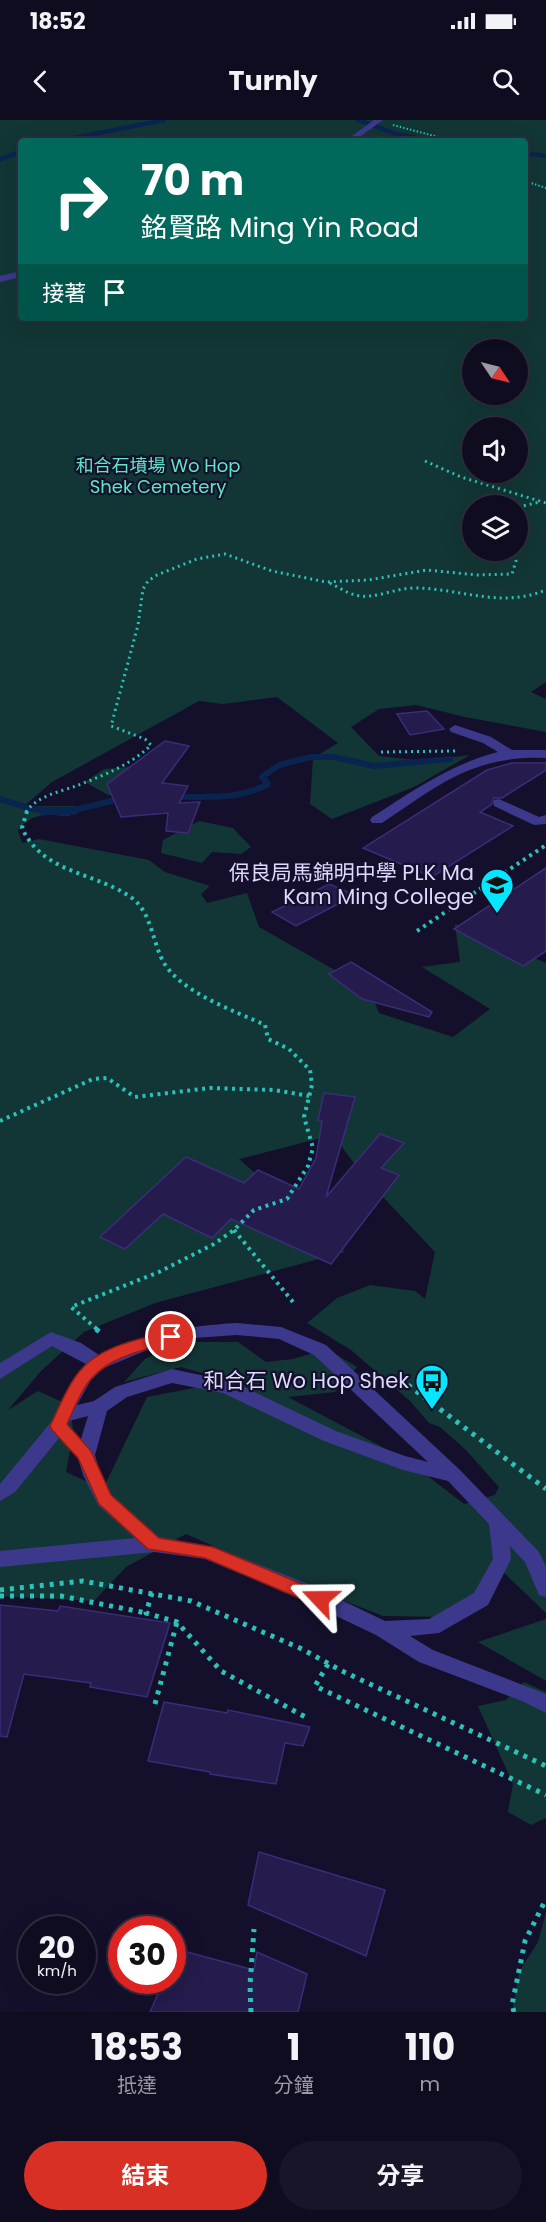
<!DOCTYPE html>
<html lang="zh-TW">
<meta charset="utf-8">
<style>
body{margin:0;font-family:Poppins,"Noto Sans TC",sans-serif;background:#181529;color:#f1f3f6;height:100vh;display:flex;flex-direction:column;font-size:22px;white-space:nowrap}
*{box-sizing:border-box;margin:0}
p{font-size:20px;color:#9b9ba5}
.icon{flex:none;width:33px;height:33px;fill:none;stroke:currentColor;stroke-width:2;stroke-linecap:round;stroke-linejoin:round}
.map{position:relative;height:1892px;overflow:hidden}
.drawer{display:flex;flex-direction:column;background:#0f0c20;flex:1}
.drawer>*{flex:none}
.banner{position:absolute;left:18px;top:18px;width:510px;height:183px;border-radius:6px;box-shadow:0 6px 24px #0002,0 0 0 2px #2f2c3e;background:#00695c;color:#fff;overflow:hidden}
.needle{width:39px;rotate:125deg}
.controls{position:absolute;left:462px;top:219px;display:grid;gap:12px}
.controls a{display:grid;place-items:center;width:66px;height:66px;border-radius:50%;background:#0f0c20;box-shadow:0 6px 24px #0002,0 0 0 2px #2f2c3e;font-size:30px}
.speed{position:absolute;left:18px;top:1796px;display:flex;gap:12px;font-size:30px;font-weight:700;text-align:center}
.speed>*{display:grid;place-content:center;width:78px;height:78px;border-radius:50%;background:#0f0c20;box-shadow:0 6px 24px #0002,0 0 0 2px #2f2c3e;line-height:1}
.speed small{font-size:15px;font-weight:400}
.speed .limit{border:9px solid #d22;background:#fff;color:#111}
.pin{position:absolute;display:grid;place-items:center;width:51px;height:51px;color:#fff;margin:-26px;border:3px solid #fff;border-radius:50%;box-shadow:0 2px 6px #0007}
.me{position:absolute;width:66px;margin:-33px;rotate:293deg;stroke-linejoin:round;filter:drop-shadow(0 0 4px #0008)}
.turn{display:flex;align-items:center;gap:21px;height:126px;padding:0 24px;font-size:27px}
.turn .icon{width:78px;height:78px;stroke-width:2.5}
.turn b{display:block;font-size:42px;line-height:51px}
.then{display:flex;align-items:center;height:57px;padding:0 24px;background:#0003;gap:12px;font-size:22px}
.eta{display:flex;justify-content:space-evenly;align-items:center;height:102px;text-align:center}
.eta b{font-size:36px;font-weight:700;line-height:42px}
.cta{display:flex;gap:12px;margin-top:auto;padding:12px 24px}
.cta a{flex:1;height:69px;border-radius:36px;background:#d93025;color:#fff;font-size:24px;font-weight:700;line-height:69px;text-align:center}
.cta a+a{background:#181529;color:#f1f3f6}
.status{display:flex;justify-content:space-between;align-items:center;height:42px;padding:0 30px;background:#0f0c20;direction:ltr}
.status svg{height:16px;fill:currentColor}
header{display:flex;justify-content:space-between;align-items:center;height:78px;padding:0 24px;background:#0f0c20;font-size:27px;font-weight:700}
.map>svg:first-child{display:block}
.green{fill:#123635;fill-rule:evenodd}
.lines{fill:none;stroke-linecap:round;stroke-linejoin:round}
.stream-far2{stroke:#0a2450;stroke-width:4.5}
.stream-far1{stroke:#0a2450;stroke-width:6}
.stream{stroke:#0a2450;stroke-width:8}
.building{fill:#251b4d;stroke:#3b2c7a;stroke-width:1.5}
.path-far3{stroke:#2bc2b9;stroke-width:2;stroke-dasharray:1.5 2;stroke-linecap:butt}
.path-far2{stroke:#2bc2b9;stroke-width:3;stroke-dasharray:2 4;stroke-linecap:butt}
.path-far1{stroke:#2bc2b9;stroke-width:4;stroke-dasharray:3 4.5;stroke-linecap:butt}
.path{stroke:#2bc2b9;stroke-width:5;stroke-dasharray:4 6;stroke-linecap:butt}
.minor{fill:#3c398c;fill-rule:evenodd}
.route{fill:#d93025;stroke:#8d1f18;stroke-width:1.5}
.labels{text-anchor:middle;stroke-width:4.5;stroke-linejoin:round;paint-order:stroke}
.far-park-label{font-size:18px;fill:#5fe6c4;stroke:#14102b}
.poi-label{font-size:21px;fill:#dedaff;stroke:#14102b;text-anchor:end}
</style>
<div class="status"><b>18:52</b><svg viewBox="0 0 49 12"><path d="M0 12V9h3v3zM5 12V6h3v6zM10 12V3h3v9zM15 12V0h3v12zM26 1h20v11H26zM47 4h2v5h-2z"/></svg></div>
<header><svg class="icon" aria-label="back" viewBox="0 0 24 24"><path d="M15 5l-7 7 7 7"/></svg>Turnly<svg class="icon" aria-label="search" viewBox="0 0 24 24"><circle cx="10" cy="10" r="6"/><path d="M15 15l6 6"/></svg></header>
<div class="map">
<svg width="546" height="1892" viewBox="0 0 546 1892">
<rect width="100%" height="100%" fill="#14102b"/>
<path class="green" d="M0,0H546V562L531,572L546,579V612L465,597L416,585L379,589L351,607L379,636L424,641L470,635L414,667L332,699L310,684L313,638L338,623L277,577L223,584L199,581L52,662L24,686H76L70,696C48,695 34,691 18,710L22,723L39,719L149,740L165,752L210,766L201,774L207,783L247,773L259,807L347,857L371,873L379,893L453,917L490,889L422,847L460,842L455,804L546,843V1493L501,1450L453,1497L383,1496L291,1460L186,1414L126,1447L94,1481L0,1476ZM21,21H525V198H21ZM472,230H518V274H472ZM472,308H518V352H472ZM472,386H518V430H472ZM333,1015L365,1058L435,1132L425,1179L415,1171L370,1165L337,1178L307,1203L351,1230L410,1281L429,1303L440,1307L465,1329L499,1367L495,1375L464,1384L407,1340L288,1277L335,1272L357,1247L327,1229L293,1239L266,1242L238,1222H176L145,1239L124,1262L181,1247L230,1261L147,1277L103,1369L66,1352L73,1314L71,1286L38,1271L8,1290L41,1251L84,1212L155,1183L345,1132L239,1039Z
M153,645L134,676L108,675L85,662L104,649Z
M199,701L233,708L251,727L241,734L212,732L202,743L161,733L163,720Z
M546,1499V1561L478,1522Z
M524,1562L546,1572V1698L531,1705L508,1692L513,1664L478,1586L506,1580Z
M546,1792V1892H512L519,1852L538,1822Z"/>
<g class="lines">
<path class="stream-far2" d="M358,0L396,14L430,21
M59,21L164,0
M525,33L546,36
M0,39L21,32"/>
<path class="stream-far1" d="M173,677C207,676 237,681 268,664L262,657L279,645L311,637H334L374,646L450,639
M0,679L32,689L66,692L124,678"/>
<path class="stream" d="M43,691H74"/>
</g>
<path class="building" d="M427,591L444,609L410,615L397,594Z
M165,621L189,626L162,663L188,666L179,683L200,682L188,713L166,711L168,693L121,697L107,664Z
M512,643H546V650L502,678H494L491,685L480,692L513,706L432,757L363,728L487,650Z
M546,748V831L523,846L454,809Z
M329,764L355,775L296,806L272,792Z
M351,842L432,892L429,897L362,879L329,854Z
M324,973L355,977L326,1077L380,1014L404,1023L381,1048L399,1055L331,1144L231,1099L212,1118L163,1094L125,1129L100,1117L186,1037L244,1063L258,1050L299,1069L316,1038L322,1001L318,1000Z
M0,1485L58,1491L60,1486L170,1503L147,1577L90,1567L91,1563L24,1554L7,1617L0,1616Z
M164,1582L227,1593L228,1590L310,1607L303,1626L285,1623L276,1664L210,1654V1652L148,1641Z
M259,1732L385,1770L366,1836L248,1785Z
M172,1828L254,1850L257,1832L307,1854L298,1892H150L164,1860H172Z"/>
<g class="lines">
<path class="path-far3" d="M393,5L453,21
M525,61L546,68"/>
<path class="path-far2" d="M425,341L461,357L546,383
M518,387L540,382
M330,463C338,467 347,473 355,475C374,480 395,468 414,468C461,468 499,489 546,470
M381,632L456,631
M26,692C37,676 59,672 76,666C102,656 131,645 151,625L145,619L111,606L138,505L143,469L148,461L157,455L197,439L225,434L272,451L326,462L368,460L427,450L477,455L512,454L516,441L514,430"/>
<path class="path-far1" d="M27,691L22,708C43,754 96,752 132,778C152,793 152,822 164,843C182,873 235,891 265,905L268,919L289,929L310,950L312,965L304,997L313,1028L308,1046L287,1079L254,1090L234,1110L214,1124L159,1152L71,1187L98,1210
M417,811L546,725
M0,1001L93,959L107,958L135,977L210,968L274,970L309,976
M234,1110L293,1182"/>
<path class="path" d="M96,1209L102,1214
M408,1265L546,1369
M0,1470L83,1461L191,1481L302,1529L342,1551L546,1646
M152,1473L146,1493L177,1502L221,1551L309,1599
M0,1476H61L146,1493
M328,1544L315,1566L546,1675
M155,1584L177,1502
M251,1892L250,1865L254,1809
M514,1892L512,1885L525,1821L546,1779"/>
<path class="minor" d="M374,0H383L354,21H345Z
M21,151V157L0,162V156Z
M455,605L491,617L512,630H546V638C473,635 439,665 382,703H372L370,700L372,697C413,671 451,644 498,632L483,623L451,612L449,609Z
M499,679L539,697L546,695V704L534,705L494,686L493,683L494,680Z
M237,1203L281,1207L326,1225L460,1350L539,1432L546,1447V1477L539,1475L525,1442L510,1426L511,1439L488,1485L439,1513L410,1516L433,1530L546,1574V1593L522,1581L419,1542L376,1515L292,1475L205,1439L154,1432L0,1447V1431L135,1418L98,1385L83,1355L78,1338L59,1318L15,1372L0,1381V1364L51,1302L70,1264L86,1244L52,1226L0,1259V1243L51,1212L81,1223L99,1235C150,1214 182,1206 237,1203ZM237,1215L279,1219L314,1235L428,1342L405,1336L336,1311L233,1262L172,1249L115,1267L94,1281L77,1285L91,1260L104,1248L152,1228L193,1218ZM172,1263L223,1273L324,1321L403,1350L448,1361L489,1404L493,1439L474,1473L429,1499L385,1501L306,1463L214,1427L159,1417L112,1375L101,1355L95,1335L107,1291L127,1277ZM88,1296L81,1319L68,1305L69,1301Z"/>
</g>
<path class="route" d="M171,1211L176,1213L178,1217L176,1221C147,1230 112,1235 91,1259C80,1272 74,1289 67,1304L91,1331L111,1375L159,1418L213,1427L326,1474L328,1479L326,1484L320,1486L313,1484L205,1438L148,1429L99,1384L78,1338L52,1310L50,1306C59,1288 66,1268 79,1252C99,1226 140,1219 171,1211Z"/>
<defs>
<symbol id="school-pin" viewBox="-11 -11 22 30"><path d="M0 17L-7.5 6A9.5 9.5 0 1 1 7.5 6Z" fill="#06e6ff" stroke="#14102b"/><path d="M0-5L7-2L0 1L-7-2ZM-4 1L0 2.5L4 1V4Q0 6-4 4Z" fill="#111"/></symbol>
<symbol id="bus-pin" viewBox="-11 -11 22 30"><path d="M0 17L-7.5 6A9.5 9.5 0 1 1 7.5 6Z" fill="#06e6ff" stroke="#14102b"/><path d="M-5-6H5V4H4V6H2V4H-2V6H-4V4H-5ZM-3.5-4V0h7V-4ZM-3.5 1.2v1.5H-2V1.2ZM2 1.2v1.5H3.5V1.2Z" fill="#111"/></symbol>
</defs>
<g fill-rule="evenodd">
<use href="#school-pin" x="478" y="746" width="38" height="52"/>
<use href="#bus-pin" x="413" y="1242" width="38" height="52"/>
</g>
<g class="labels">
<g class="far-park-label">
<text x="158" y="352">和合石墳場 Wo Hop<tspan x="158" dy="21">Shek Cemetery</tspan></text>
</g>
<g class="poi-label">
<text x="474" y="760">保良局馬錦明中學 PLK Ma<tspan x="474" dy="24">Kam Ming College</tspan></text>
<text x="409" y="1268">和合石 Wo Hop Shek</text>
</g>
</g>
</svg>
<div class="controls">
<a><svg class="needle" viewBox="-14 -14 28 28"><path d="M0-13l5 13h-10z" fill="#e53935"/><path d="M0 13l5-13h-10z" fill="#9b9ba5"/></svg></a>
<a><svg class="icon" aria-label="sound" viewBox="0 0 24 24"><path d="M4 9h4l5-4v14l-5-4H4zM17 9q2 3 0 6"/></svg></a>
<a><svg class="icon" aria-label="layers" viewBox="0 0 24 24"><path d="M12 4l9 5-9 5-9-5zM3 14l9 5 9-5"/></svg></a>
</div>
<div class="speed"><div>20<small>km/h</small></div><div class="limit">30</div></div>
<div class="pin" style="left:171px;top:1217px;background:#d93025"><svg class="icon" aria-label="arrive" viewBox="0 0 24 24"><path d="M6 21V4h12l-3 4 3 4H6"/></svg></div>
<svg class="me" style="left:320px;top:1479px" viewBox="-20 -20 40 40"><path d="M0-17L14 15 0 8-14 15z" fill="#d93025" stroke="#fff" stroke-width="4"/></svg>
<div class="banner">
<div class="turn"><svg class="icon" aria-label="right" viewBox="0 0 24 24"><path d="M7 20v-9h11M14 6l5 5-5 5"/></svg><div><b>70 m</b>銘賢路 Ming Yin Road</div></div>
<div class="then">接著<svg class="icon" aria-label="arrive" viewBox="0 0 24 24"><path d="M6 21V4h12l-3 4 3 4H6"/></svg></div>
</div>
</div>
<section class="drawer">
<div class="eta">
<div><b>18:53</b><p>抵達</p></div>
<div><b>1</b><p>分鐘</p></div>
<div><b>110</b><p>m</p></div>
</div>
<div class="cta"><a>結束</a><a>分享</a></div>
</section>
